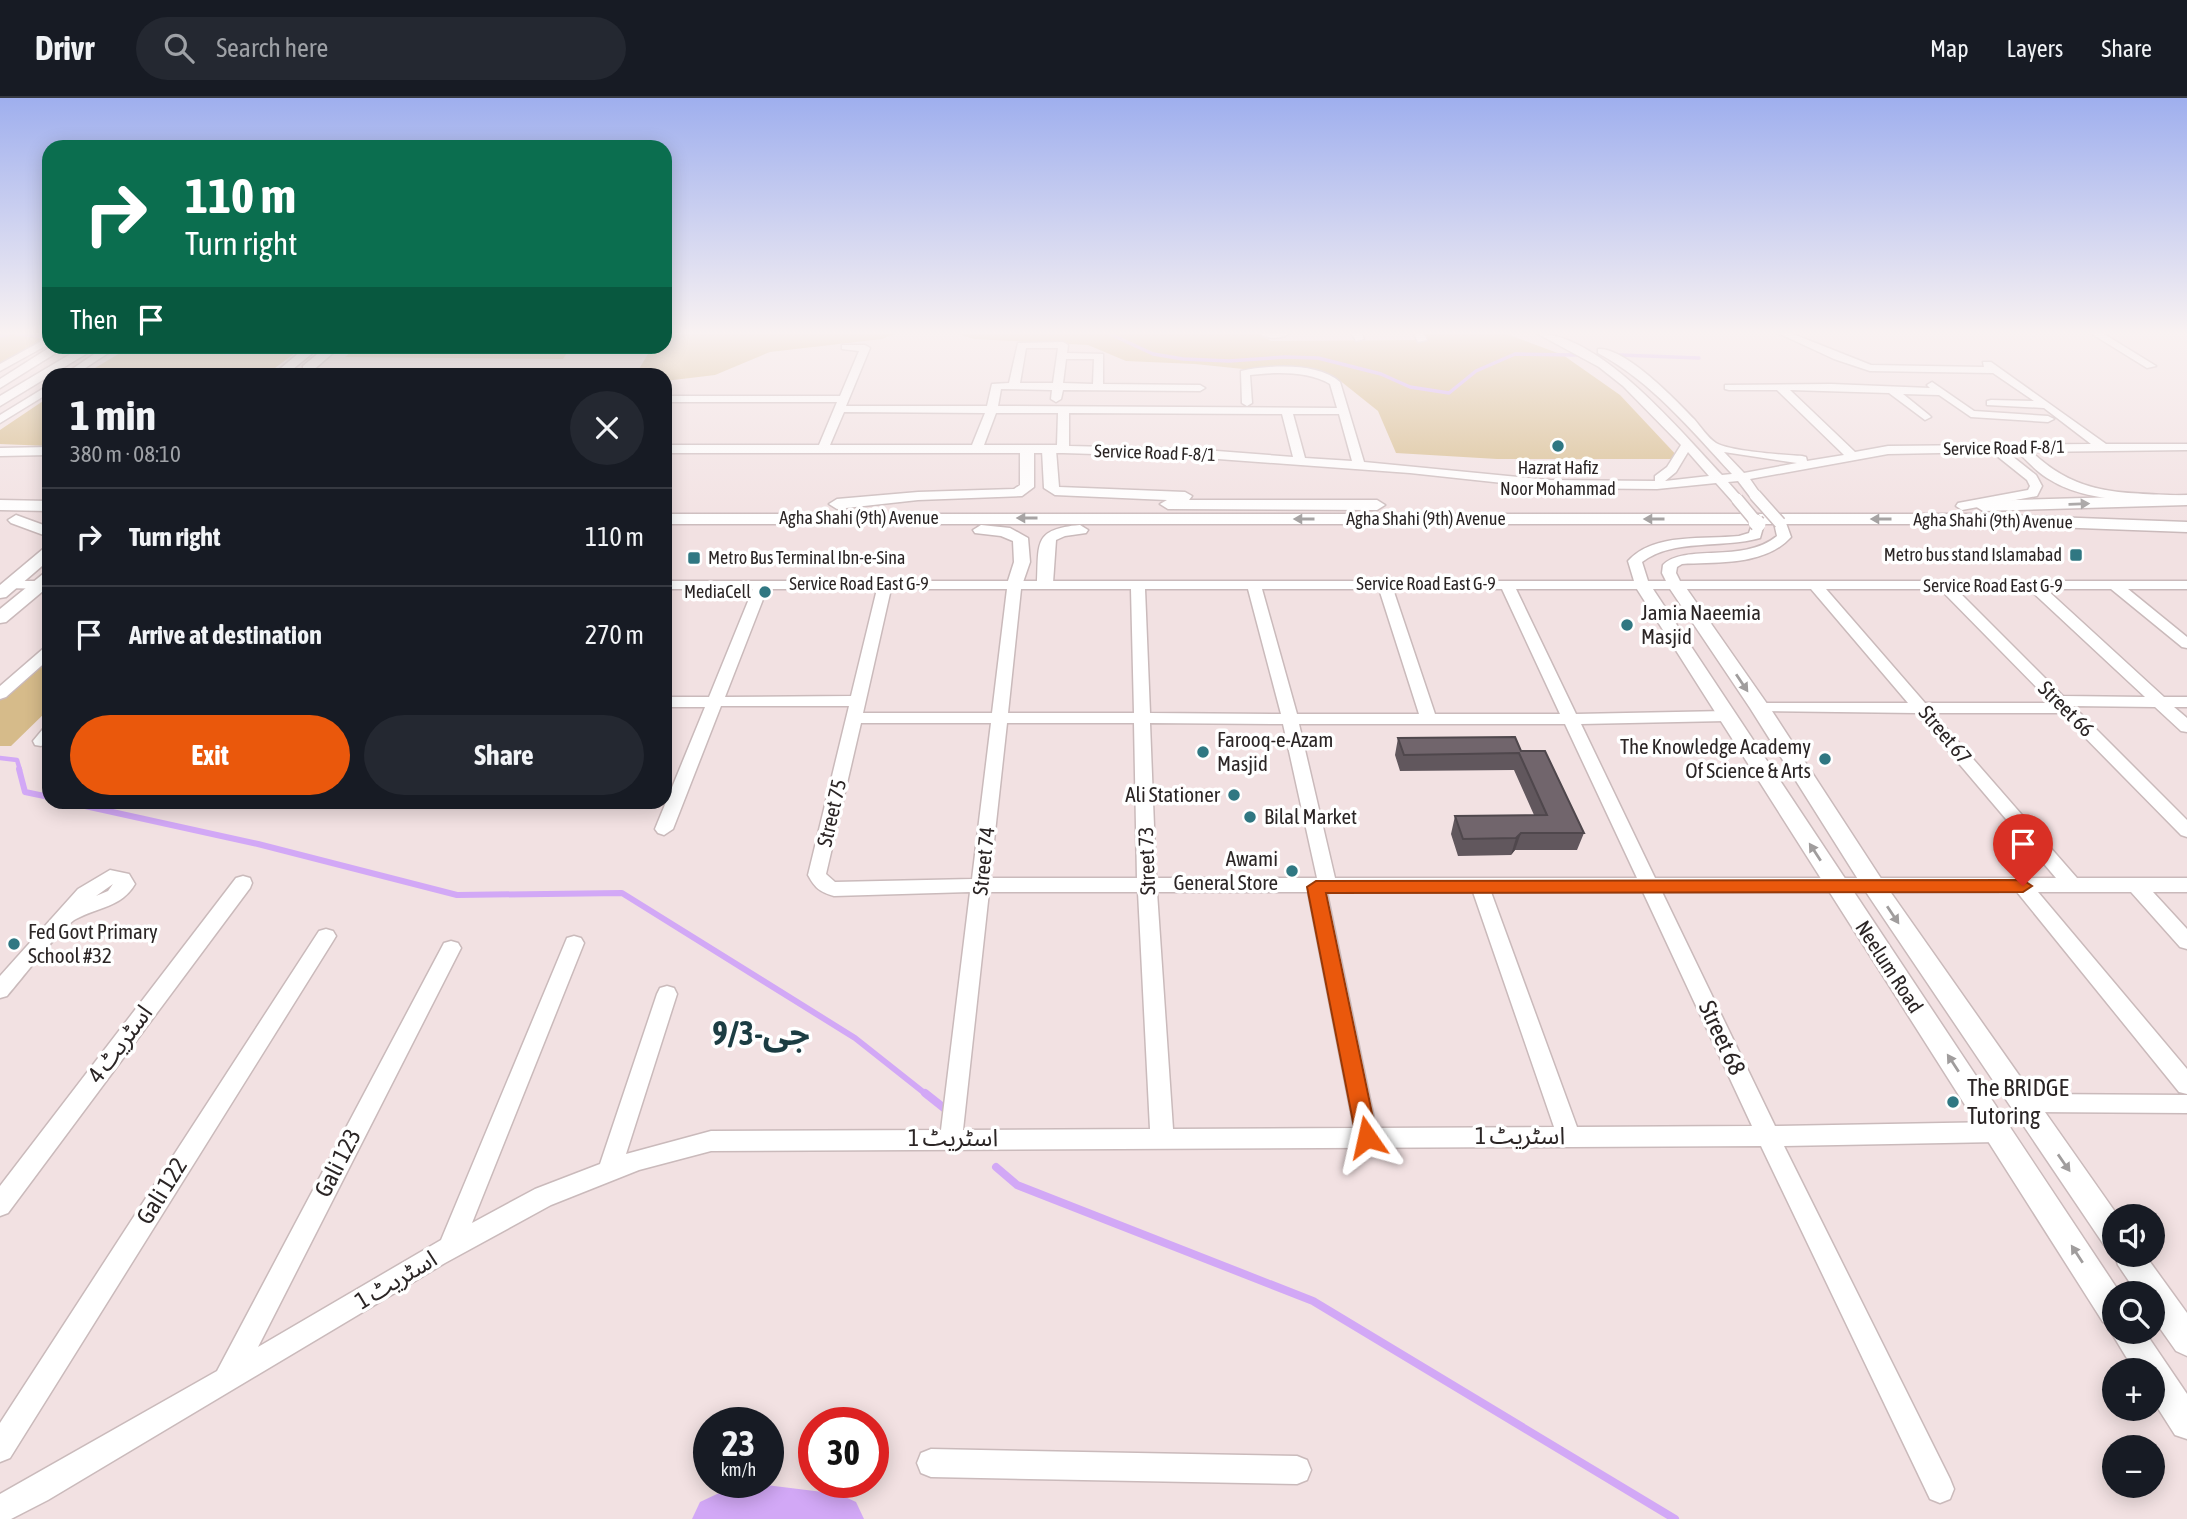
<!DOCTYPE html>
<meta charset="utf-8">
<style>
body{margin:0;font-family:"Asap Condensed","Noto Sans Arabic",sans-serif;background:#242831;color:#f1f3f6;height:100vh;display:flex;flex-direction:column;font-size:26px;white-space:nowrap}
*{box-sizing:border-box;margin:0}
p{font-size:23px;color:#9ea1a6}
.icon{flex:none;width:38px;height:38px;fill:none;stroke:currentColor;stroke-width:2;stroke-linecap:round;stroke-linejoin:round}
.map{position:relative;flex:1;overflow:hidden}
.panel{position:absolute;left:42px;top:270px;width:630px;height:441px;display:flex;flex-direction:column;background:#171b24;border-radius:21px;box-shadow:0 4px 18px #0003}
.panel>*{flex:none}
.hud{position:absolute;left:42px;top:42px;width:630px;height:214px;border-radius:21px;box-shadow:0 4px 18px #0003;background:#0b6e4f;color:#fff;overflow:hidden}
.controls{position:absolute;left:2102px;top:1106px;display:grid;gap:14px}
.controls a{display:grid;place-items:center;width:63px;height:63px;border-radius:50%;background:#171b24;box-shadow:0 4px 18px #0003;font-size:35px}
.speed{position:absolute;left:693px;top:1309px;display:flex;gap:14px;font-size:35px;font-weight:700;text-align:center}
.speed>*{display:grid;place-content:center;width:91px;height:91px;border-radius:50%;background:#171b24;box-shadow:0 4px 18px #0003;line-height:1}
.speed small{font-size:18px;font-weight:400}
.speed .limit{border:10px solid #d22;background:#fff;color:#111}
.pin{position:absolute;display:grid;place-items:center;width:60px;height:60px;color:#fff;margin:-72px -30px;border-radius:50% 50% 50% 0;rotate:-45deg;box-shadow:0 0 7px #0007}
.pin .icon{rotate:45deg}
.me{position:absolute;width:77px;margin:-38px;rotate:349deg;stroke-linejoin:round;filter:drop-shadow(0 0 5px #0008)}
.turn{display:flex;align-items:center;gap:24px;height:147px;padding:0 28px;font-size:32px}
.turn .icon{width:91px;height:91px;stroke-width:2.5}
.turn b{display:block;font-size:49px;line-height:60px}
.then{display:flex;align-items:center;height:66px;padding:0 28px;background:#0003;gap:14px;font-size:26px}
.round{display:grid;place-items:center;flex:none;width:74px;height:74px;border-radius:37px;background:#242831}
.overview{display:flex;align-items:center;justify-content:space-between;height:119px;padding:0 28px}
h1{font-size:42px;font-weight:700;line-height:52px}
.cta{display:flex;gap:14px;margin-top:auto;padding:14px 28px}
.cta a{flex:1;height:80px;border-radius:42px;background:#ea580c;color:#fff;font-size:28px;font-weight:700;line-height:80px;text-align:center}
.cta a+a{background:#242831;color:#f1f3f6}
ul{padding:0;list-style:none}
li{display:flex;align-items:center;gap:21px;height:98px;padding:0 28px;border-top:2px solid #363941}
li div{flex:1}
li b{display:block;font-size:26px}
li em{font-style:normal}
header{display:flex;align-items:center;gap:42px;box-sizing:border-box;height:98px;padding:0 35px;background:#171b24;border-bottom:2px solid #363941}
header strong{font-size:33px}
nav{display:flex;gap:38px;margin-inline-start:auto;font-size:24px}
.search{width:490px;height:63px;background:#242831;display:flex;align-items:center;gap:18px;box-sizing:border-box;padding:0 24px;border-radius:38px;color:#9ea1a6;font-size:26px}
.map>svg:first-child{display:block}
.green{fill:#d6bb8a}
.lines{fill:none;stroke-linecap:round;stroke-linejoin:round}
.stream-far3{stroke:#d2a8f6;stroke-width:3.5}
.stream-far2{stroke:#d2a8f6;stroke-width:4.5}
.stream-far1{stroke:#d2a8f6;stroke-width:6}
.stream{stroke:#d2a8f6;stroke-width:8}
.river{fill:#d2a8f6;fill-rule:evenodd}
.minor-casing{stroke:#cababb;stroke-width:3}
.major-casing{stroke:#cababb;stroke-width:3}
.minor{fill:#fff;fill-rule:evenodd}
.major{fill:#fff;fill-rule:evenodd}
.minor-bridge-far1-casing{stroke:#cababb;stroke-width:14;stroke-linecap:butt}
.minor-bridge-casing{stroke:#cababb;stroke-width:18;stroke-linecap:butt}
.minor-bridge-far1{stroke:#fff;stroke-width:11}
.minor-bridge{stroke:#fff;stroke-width:15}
.wall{fill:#61575d}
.shaded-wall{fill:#4f474c}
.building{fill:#71656c;stroke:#4f474c;stroke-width:2}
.oneway{fill:#a09d9d}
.route{fill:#ea580c;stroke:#983908;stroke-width:2}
.poi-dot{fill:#307782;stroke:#fff;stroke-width:2.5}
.labels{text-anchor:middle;stroke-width:7;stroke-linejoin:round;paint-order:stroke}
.far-street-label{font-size:18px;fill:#2b2525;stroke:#fff}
.far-poi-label{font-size:18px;fill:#2b2525;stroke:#fff;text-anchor:end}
.poi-label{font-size:21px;fill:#2b2525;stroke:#fff;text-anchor:start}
.street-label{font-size:21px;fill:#2b2525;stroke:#fff}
.near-street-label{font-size:24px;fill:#2b2525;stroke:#fff}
.near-poi-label{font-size:24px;fill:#2b2525;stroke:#fff;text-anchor:start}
.near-district-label{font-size:33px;font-weight:bold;fill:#1c3d43;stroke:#fff}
</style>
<header>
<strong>Drivr</strong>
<div class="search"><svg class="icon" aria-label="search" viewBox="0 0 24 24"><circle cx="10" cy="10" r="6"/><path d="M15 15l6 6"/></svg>Search here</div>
<nav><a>Map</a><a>Layers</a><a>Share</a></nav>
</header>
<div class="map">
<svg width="2187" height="1421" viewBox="0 0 2187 1421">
<rect width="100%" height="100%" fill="#f2e1e2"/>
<path class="green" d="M0,236H49V244L0,273Z
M665,236H894L882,241L770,254L715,277L665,283V276H636L648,256L649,249L665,248Z
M958,236H1258L1271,243L1421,242L1419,236H1507L1563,257L1620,297L1680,361H1497L1396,355L1378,313L1338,281L1195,266L1126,263L1088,247L974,241Z
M130,249V248L303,249L267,276H85Z
M357,249V248L571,249L563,261L345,259Z
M49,299V348L0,346V332Z
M49,559V611L11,648H0V602Z"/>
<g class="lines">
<path class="stream-far3" d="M17,236L48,239
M1110,236L1153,256L1183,261L1229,263L1285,259L1318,260L1381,276L1410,289L1449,295L1476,273L1515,256L1580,257
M0,238L9,236
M193,248L228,255L262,248
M1598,257H1602
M1620,257L1699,260"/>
<path class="stream-far2" d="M0,660L17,662L20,672"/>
<path class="stream-far1" d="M19,671L25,694L49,699
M67,704L258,746L457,797L622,795L855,940L927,997"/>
<path class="stream" d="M925,995L949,1014
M996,1069L1017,1087L1313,1203L1675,1421"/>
<path class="river" d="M766,1387L839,1396L856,1404L864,1421H692L700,1404L717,1396Z"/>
<defs>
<path id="minor" d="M1261,236H1288C1282,241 1267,241 1261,236Z
M1352,236H1362L1364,241L1356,243Z
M1414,236H1424L1427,242L1418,244Z
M1538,236C1600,235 1682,335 1722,377L1732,376C1691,332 1652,284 1598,255V251C1625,249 1676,302 1694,321C1700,328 1708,340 1716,345C1729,353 1784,357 1802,358L1806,359L1807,363L1844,357L1777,292H1729L1725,291V287L1831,286L1930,290L1927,287L1932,284L1974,313L2048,318L2054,321L2048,324L1971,319L1939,297L1903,296L1929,317L1931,319L1925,322L1889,295L1790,292L1855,354L1888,348L2091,346L2044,310L1987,307V303L1991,302L2034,303L1993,275L1870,273L1834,261L1780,236H1793L1871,267L1984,269L1983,264H1991L2106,346H2187V352L2032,354C2080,400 2125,394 2187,398V406C2141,402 2087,406 2047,380C2036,373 2027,363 2018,354H2007L2036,377L2042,388L2037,398L1962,412L1956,408L1958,405L2028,392L2030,388L2027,382L1992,354L1888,356L1750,381L1761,397L1755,401L1751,400L1738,383L1728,384L1743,401L1737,405L1733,404L1716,385L1657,391L1550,390L1410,375L1191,359L1063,355H665V347H819L837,304H665V298H840L859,253L842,251V247H865L870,250L846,308H987L992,286L1009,285L1018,245L1063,244L1068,247L1067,255L1103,256V286L1200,287L1205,290L1200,293L1063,292L1061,301L1056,304L1051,301L1052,292L1001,291L998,308L1337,310L1330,286C1308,273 1275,274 1250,277L1252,305L1247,308L1242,305L1241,273C1269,267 1318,264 1340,284L1364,364L1550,382L1655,383V378L1667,369L1681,347L1623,288L1599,269ZM1026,250H1058L1053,285H1020ZM1066,261H1094L1093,286L1063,285ZM844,314L985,315L972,347H830ZM996,315H1058L1057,347H984ZM1069,315L1282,316L1293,359L1191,351L1069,348ZM1293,316H1339L1352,363L1305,360ZM1688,354L1709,378L1665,383L1676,374ZM1724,354L1797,365L1744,375Z
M2092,236H2104L2156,268L2147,270Z
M49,239V246L0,273V266Z
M106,248H119L76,276H65Z
M49,287V295L0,325V317Z
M49,349V357L0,358V350Z
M1780,421L1786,425L1791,439C1765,468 1717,464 1682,466L1677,469L1676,475L1680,483H2187V491H2128L2187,539V550L2182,549L2111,491H2046L2164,599H2187V609H2174L2187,620V634L2181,633L2155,609L2073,608L2187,722V739L2181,737L2061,615H1933L2077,780H2187V794H2153L2187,831V851L2180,849L2131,794H2038L2187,971V996L2179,994L2017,794H1662L1775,1028L1998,1024L2006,1027L2009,1034L2006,1041L1998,1044L1784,1048L1950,1381L1954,1391L1950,1401L1940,1405L1930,1401L1761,1048L711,1053L639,1072L551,1107L445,1165L48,1402L11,1421H0V1396L217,1273L444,845L451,843L458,845L461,850L258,1249L441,1142L567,840L574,838L581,840L584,845L472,1125L535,1091L600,1066L657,896L660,890L667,888L674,890L677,896L626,1056L711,1033L941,1032L970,794L834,798C820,794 815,790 808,777L849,608H721L673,731L664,737L658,735L655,731L705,609H665V599H709L753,491H665V483H1634L1628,463C1654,434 1704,442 1739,438L1749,435L1753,423L1758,422L1764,426L1760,440C1722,451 1674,440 1642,464L1648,483H1666L1662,475L1663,467C1685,445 1743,466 1777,438L1774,425ZM767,491H877L851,598L725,599ZM891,491H1007L992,615H863ZM1021,491H1131L1134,615H1008ZM1145,491H1248L1281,616L1150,615ZM1262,491H1379L1419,616H1297ZM1393,491H1502L1560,616H1435ZM1516,491H1811L1908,605H1760L1752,610L1754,613L1916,615L2056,780H1655L1581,626L1726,623L1734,618L1726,613L1576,616ZM1826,491H1940L2052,605H1925ZM1956,491H2029L2145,599L2063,598ZM861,625H991L972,781L835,784L826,776ZM1007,625H1134L1137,780H990ZM1150,625L1283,626L1317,780H1156ZM1299,626H1565L1637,780H1335ZM989,794H1138L1150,1031L963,1032ZM1157,794H1308L1354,1030L1173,1031ZM1335,794H1473L1554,1029L1376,1030L1327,795ZM1491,794H1643L1752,1028L1577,1029Z
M10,483H49V491L5,490V484Z
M49,549V561L6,599L0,601V588L44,550Z
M49,630V644L41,648L35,647L33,643L43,631Z
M110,772L129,776L135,786C122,809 98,809 76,821C62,828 21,882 7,898L0,900V878L78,791ZM113,786L108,793L96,798Z
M243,778L250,780L252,785L250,790L8,1115L0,1118V1088L236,780Z
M326,831L333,833L336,838L333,843L10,1360L0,1364V1325L319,833Z
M2023,996L2187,997V1015L2023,1014L2015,1012L2012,1005L2015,998Z
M931,1351L1297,1358L1307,1362L1311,1372L1307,1382L1297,1386L931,1379L921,1375L917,1365L921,1355Z"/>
<path id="major" d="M52,248H67L0,290V281Z
M84,248H99L0,308V298Z
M307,248H321L287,276H274Z
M327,248H341L311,274H303V268Z
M1027,348L1034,352V389L1022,398L918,402L837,411L829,406L837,401L918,394L1014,391L1020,387V352Z
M1049,348L1056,352L1059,389L1185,394L1192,398L1189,402H1377L1385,407L1377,412L1168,411L1160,406L1167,402L1055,397L1044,390L1042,352Z
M2187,397V407L1983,413L1975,408L1983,403Z
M0,402L49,403V413L0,412Z
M665,416H1974L2187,424V434L1974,426H665Z
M16,417L49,429V439L11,425L8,422Z
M981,427L1010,430L1028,440L1030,464L1021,490L1015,491L1007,486L1014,464L1013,443L1001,438L975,435L973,432Z
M1080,427L1088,432L1086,435L1065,438L1056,442L1053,485L1045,490L1039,489L1037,485C1039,445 1033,431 1080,427Z
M49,449V462L6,499L0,500V487L43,451Z
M49,475V488L6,524L0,525V511L43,476Z
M1643,483L1651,488L2120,1195H2114V1234H2145L2187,1296V1341L2175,1337L2152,1301V1272H2134L2111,1234L2114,1228L2103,1224L1635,488Z
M1676,483L1682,484L1770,610L1882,782L2118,1118H2114V1151L2104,1147L1866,794L1750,610L1668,488Z
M2114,1155L2145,1157L2187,1215V1258L2176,1253L2152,1219V1195H2137L2118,1167Z"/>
</defs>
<use href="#minor" class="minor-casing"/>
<use href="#major" class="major-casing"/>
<use href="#minor" class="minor"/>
<use href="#major" class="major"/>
<defs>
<path id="minor-bridge-far1" d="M1755,397L1780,425
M1737,401L1757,425"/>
<path id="minor-bridge" d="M1756,424L1758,426"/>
</defs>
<use href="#minor-bridge-far1" class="minor-bridge-far1-casing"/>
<use href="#minor-bridge" class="minor-bridge-casing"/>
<use href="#minor-bridge-far1" class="minor-bridge-far1"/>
<use href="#minor-bridge" class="minor-bridge"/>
</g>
<path class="wall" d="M1398,640L1521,653L1584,735L1577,752H1515L1511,757L1458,758L1451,736L1455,718L1534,717L1514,672L1400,673L1395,657Z"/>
<path class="shaded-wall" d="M1521,735L1515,752L1511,757L1516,740Z"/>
<path class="building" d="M1515,639L1521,653H1545L1584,735H1521L1516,740L1463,741L1455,718L1547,717L1519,655L1404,657L1398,640Z"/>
<defs><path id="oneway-solid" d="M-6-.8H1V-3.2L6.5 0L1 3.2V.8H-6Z" transform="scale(1.75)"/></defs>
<g class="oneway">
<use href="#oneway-solid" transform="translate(2079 406) rotate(-2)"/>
<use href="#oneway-solid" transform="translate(1027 420) rotate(-180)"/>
<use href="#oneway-solid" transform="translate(1304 421) rotate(180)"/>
<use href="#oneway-solid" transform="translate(1654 421) rotate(180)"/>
<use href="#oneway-solid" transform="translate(1881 421) rotate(180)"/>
<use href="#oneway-solid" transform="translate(1742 585) rotate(56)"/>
<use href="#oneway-solid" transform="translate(1815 754) rotate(-123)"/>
<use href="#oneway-solid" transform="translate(1893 817) rotate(56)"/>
<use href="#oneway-solid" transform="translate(1953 965) rotate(-123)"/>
<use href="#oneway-solid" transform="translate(2064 1065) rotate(55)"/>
<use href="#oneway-solid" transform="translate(2077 1156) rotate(-123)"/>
</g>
<linearGradient id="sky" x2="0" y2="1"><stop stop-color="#9fafee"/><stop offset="0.54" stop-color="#f9f2f2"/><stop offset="1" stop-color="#f9f2f2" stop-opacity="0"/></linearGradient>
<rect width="2187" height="435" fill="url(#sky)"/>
<path class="route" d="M2023,782L2032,788L2023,794L1326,795L1377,1039L1374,1046L1367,1048L1359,1046L1356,1039L1307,789L1316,783Z"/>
<g class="poi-dot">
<circle cx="1558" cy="348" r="7"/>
<rect x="2069" y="450" width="14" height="14" rx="3.5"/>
<rect x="687" y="453" width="14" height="14" rx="3.5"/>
<circle cx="765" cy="494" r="7"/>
<circle cx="1627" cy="527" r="7"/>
<circle cx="1203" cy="654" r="7"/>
<circle cx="1825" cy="661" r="7"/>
<circle cx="1234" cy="697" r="7"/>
<circle cx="1250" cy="719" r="7"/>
<circle cx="1292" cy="773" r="7"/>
<circle cx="14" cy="846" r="7"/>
<circle cx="1953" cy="1004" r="7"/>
</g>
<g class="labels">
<g class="far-street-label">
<text transform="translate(2004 350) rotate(-1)" y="6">Service Road F-8/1</text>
<text transform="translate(1155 355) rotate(2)" y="6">Service Road F-8/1</text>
<text x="859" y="426">Agha Shahi (9th) Avenue</text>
<text x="1426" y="427">Agha Shahi (9th) Avenue</text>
<text transform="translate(1993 423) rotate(1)" y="6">Agha Shahi (9th) Avenue</text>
<text x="859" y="492">Service Road East G-9</text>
<text x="1426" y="492">Service Road East G-9</text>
<text x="1993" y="494">Service Road East G-9</text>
</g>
<g class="far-poi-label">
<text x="1558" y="376" text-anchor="middle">Hazrat Hafiz<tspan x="1558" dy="21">Noor Mohammad</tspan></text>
<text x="2062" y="463">Metro bus stand Islamabad</text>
<text x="708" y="466" text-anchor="start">Metro Bus Terminal Ibn-e-Sina</text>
<text x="751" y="500">MediaCell</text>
</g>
<g class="poi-label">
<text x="1641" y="522">Jamia Naeemia<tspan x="1641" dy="24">Masjid</tspan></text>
<text x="1217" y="649">Farooq-e-Azam<tspan x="1217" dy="24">Masjid</tspan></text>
<text x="1811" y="656" text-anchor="end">The Knowledge Academy<tspan x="1811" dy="24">Of Science &amp; Arts</tspan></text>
<text x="1220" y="704" text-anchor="end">Ali Stationer</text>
<text x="1264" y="726">Bilal Market</text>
<text x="1278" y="768" text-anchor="end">Awami<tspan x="1278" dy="24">General Store</tspan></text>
<text x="28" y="841">Fed Govt Primary<tspan x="28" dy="24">School #32</tspan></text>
</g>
<g class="street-label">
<text transform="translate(2066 611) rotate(45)" y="7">Street 66</text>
<text transform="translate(1945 637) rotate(50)" y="7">Street 67</text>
<text transform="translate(832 715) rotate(-77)" y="7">Street 75</text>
<text transform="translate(984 763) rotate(-84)" y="7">Street 74</text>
<text transform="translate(1147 763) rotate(-92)" y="7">Street 73</text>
<text transform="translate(1889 869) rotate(57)" y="7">Neelum Road</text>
</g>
<g class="near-street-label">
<text transform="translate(1722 940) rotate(65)" y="8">Street 68</text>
<text transform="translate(120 946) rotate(-53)" y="8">اسٹریٹ 4</text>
<text x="1520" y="1046">اسٹریٹ 1</text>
<text x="953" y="1048">اسٹریٹ 1</text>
<text transform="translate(338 1065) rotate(-63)" y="8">Gali 123</text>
<text transform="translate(162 1093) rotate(-58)" y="8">Gali 122</text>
<text transform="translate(396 1182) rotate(-31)" y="8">اسٹریٹ 1</text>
</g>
<g class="near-poi-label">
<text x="1967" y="998">The BRIDGE<tspan x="1967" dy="28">Tutoring</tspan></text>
</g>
<g class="near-district-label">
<text x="761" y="947">جی-9/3</text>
</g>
</g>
</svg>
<div class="controls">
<a><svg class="icon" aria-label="sound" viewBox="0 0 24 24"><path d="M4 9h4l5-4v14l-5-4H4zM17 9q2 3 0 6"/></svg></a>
<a><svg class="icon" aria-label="search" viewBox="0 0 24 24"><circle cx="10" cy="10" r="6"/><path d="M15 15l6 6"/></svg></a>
<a>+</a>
<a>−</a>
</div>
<div class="speed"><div>23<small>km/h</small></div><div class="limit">30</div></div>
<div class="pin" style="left:2023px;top:788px;background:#d93025"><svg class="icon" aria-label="arrive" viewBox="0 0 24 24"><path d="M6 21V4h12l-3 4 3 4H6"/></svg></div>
<svg class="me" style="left:1367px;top:1039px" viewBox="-20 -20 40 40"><path d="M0-17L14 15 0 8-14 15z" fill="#ea580c" stroke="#fff" stroke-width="4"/></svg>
<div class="hud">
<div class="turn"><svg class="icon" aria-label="right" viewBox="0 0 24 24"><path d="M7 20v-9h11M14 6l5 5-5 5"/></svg><div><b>110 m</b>Turn right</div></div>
<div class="then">Then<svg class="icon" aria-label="arrive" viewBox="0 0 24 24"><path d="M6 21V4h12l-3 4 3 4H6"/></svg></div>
</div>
<section class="panel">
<div class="overview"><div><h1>1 min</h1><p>380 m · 08:10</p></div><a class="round"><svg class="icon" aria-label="close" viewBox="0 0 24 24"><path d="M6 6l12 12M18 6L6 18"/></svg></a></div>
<ul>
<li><svg class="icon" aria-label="right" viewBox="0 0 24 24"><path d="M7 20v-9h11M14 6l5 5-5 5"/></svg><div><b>Turn right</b></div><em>110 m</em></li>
<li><svg class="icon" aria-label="arrive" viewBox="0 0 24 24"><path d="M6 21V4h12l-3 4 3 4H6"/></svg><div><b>Arrive at destination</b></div><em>270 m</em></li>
</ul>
<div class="cta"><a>Exit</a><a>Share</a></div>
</section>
</div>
